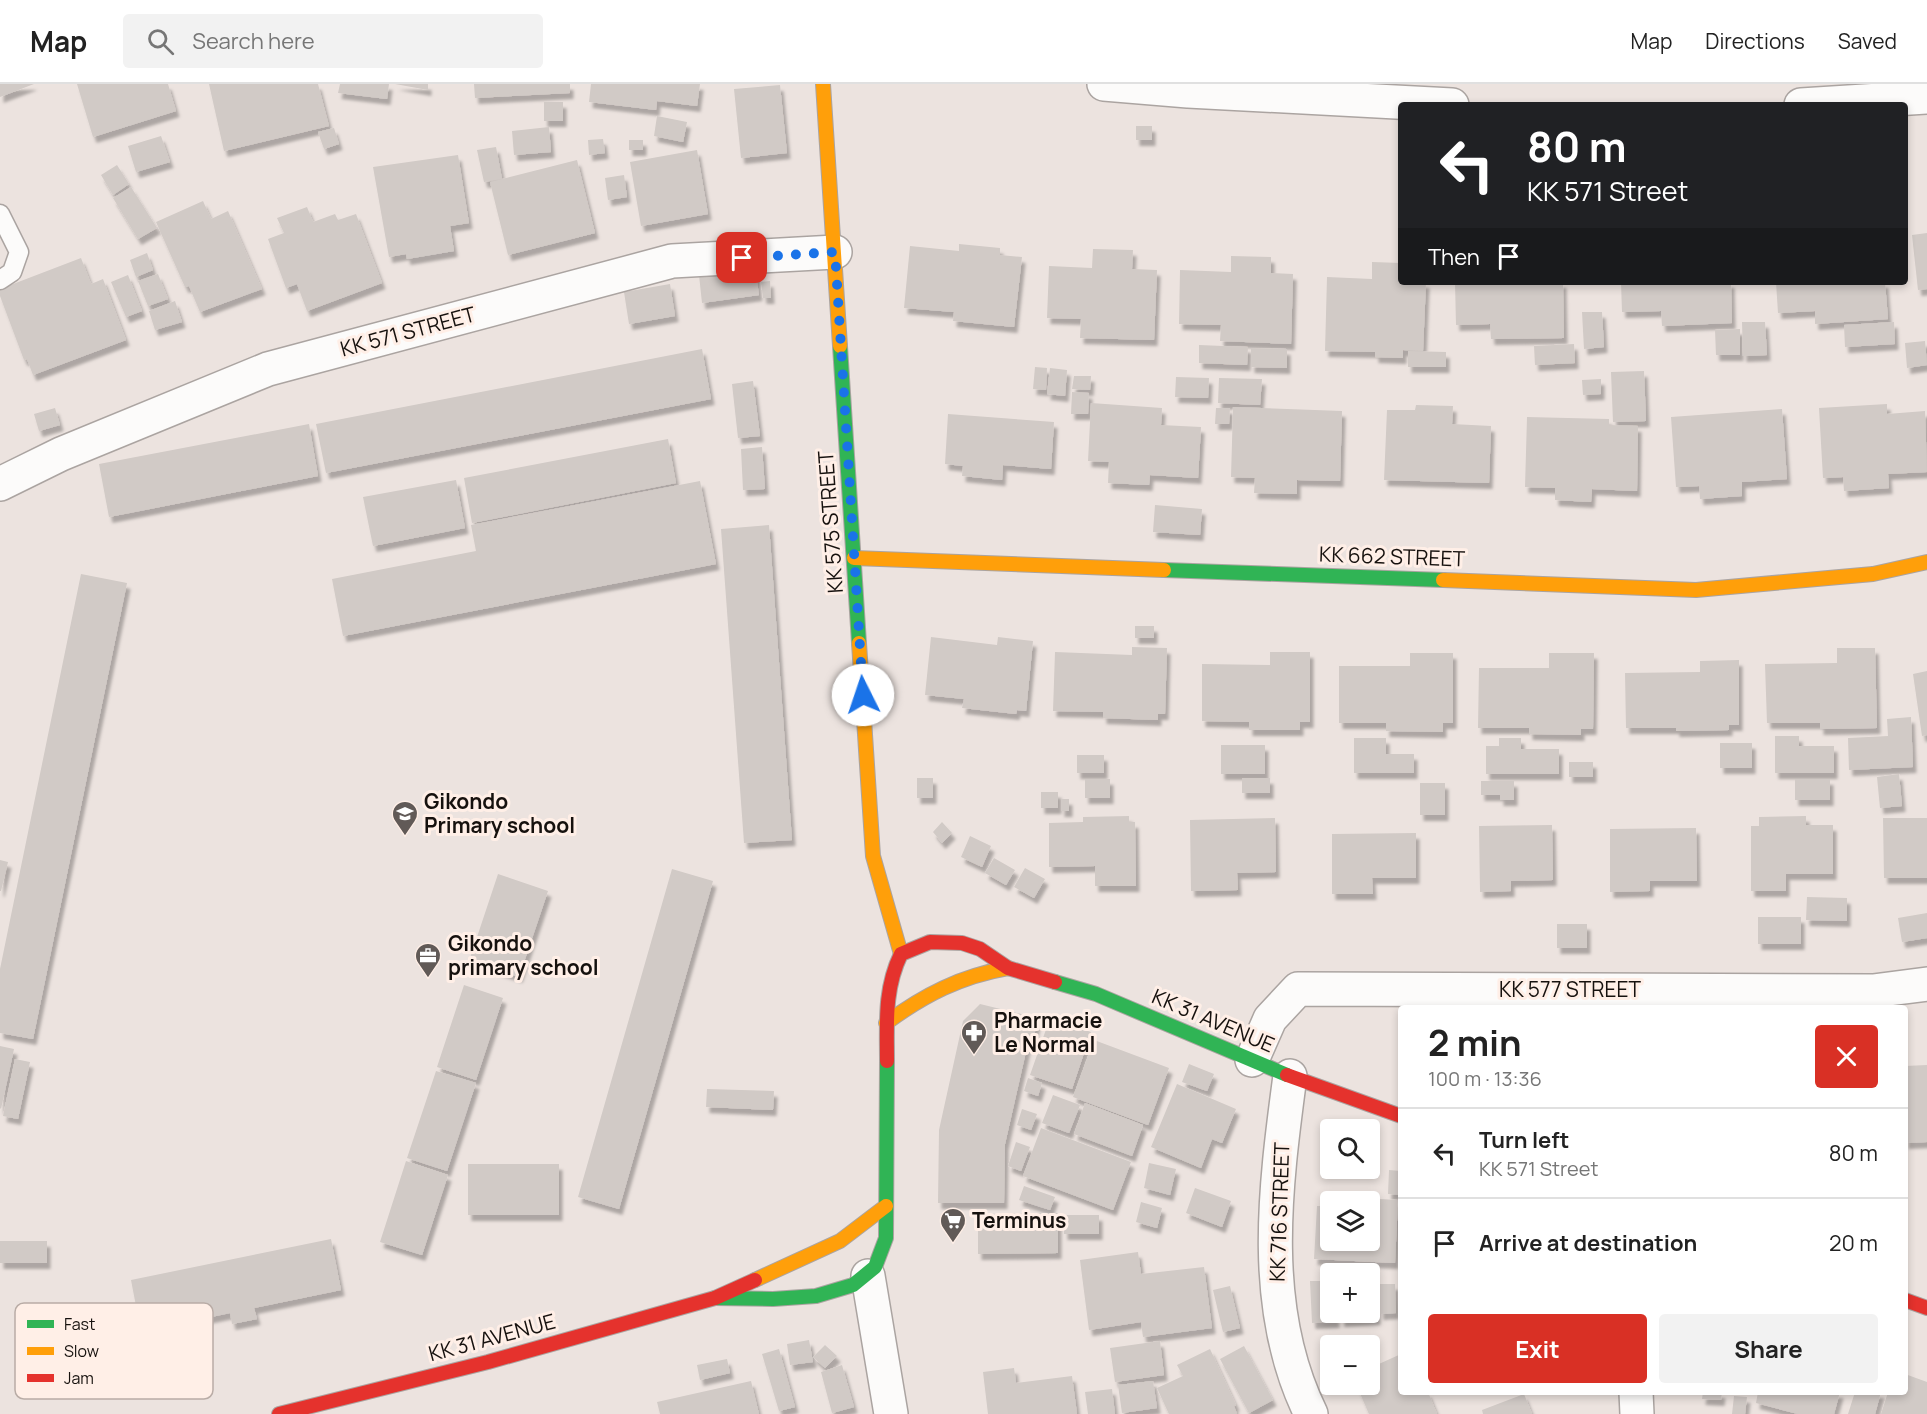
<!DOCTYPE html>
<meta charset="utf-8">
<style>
body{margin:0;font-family:Manrope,sans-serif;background:#f2f2f2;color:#222;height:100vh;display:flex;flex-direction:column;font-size:22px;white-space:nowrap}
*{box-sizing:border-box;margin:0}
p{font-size:20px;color:#767676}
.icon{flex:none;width:33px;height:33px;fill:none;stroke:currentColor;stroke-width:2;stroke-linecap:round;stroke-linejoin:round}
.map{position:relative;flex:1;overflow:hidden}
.drawer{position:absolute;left:1398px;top:921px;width:510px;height:390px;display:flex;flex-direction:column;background:#fff;border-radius:6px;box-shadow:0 3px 9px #0003}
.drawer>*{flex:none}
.banner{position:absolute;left:1398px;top:18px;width:510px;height:183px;border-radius:6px;box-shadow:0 3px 9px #0003;background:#202124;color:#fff;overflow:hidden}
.buttons{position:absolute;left:1320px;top:1035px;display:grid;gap:12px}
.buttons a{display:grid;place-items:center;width:60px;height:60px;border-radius:6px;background:#fff;box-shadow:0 3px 9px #0003;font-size:30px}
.pin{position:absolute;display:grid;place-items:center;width:51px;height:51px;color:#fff;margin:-26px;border-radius:12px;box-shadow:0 3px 9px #0006}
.me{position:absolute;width:66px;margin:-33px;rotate:356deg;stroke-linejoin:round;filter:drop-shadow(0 0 4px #0008)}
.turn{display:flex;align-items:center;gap:21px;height:126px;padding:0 30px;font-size:27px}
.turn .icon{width:78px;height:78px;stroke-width:2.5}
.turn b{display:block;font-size:42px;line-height:51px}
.then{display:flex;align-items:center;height:57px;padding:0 30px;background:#0003;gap:12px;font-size:22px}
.round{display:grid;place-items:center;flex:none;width:63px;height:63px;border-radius:6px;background:#f2f2f2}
.summary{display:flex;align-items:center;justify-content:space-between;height:102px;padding:0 30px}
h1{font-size:36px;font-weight:700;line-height:45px}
.action{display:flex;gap:12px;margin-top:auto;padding:12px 30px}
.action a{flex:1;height:69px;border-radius:6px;background:#d93025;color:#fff;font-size:24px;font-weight:700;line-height:69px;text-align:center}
.action a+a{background:#f2f2f2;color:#222}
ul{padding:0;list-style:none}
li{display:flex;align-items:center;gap:18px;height:90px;padding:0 30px;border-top:2px solid #e0e0e0}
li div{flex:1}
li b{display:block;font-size:22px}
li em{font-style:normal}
header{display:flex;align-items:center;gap:36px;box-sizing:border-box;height:84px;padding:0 30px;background:#fff;border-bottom:2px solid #e0e0e0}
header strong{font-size:28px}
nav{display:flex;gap:33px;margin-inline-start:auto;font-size:21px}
.search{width:420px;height:54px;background:#f2f2f2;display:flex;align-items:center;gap:15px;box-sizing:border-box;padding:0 21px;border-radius:6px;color:#767676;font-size:22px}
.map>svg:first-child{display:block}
.building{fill:#d1cac6;filter:url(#shadow)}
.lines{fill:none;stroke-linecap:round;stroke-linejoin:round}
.lane-casing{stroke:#aba4a1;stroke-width:21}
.street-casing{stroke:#aba4a1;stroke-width:36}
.fast-casing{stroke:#aba4a1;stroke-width:16}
.slow-casing{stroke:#aba4a1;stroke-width:16}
.jam-casing{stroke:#aba4a1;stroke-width:16}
.lane{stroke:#fcfbfa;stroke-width:18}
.street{stroke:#fcfbfa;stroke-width:33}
.fast{stroke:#30b455;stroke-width:14}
.slow{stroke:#ff9f0a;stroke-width:14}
.jam{stroke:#e5322d;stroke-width:14}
.route{stroke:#1a73e8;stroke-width:10;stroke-dasharray:0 18}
.labels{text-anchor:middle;stroke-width:6;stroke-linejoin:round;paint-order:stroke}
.street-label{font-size:21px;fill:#16110e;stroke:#ffefe7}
.poi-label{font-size:21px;font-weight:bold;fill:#16110e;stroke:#ffefe7;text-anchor:start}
.key{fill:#ffefe7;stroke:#b9aca6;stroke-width:1.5}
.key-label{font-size:16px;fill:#16110e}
</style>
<header>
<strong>Map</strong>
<div class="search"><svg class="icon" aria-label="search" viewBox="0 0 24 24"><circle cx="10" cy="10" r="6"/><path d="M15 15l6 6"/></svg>Search here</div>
<nav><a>Map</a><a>Directions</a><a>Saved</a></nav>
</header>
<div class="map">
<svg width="1927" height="1330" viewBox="0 0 1927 1330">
<defs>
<filter id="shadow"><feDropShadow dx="3.5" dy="6" stdDeviation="1.5" flood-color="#0004"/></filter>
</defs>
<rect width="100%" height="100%" fill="#ece3df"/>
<path class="building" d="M0,0H34L0,13Z
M77,0H168L176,27L93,53Z
M209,0H318L329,42L224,67Z
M340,0H389L387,15L338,9Z
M395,0H428V6Z
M474,0H570V9L475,14Z
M591,0H700L697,22L657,17L656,26L589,18Z
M780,1L787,69L741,74L734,5Z
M544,18H563V37H544Z
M657,32L687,38L683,58L654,52Z
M1136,42H1152V56H1136Z
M549,43L551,68L514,71L512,47Z
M334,44L339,60L324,65L318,48Z
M161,52L170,78L136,88L128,62Z
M603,55L605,69L589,71L588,56Z
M629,56H643V66H629Z
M496,63L502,95L484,98L477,66Z
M697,66L708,130L641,142L630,78Z
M458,71L469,139L450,142L454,167L407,175L406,170L389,173L373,83Z
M577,76L595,149L508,171L490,98Z
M117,81L129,100L113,111L101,91Z
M624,91L627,113L608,116L605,94Z
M131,103L157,144L138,155L113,114Z
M203,117L211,135L228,127L262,205L200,228L189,202L185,203L156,138Z
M307,123L313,138L335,130L338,136L356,130L382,199L307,227L297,200L286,204L268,155L284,149L277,134Z
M1927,149V205L1918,206L1912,151Z
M959,160L1000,164V171L1022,173L1014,243L953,237L954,228L904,224L910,162L959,167Z
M1093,165L1133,166L1132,185L1157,186L1154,256L1080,254L1081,235L1047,234L1049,182L1092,184Z
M147,169L153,186L136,193L130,176Z
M1231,172L1271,173V189L1293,190L1291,260L1220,257L1221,241L1179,240L1180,186L1231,188Z
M81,174L91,200L103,195L126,256L33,291L27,275L24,276L0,212V205Z
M1372,178L1401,179V198H1426L1423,267L1403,266V274L1375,273V268L1325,267L1327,193L1372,195Z
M755,184L759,211L702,219L699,191Z
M158,190L168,215L148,222L138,197Z
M128,191L142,227L126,233L111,198Z
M770,197L771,214H763L761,198Z
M1455,198H1563L1564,254L1491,255L1490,240L1456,241Z
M1621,198H1731L1732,239L1662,242L1661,227L1622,228Z
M1776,198H1885L1888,235L1815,240V227L1778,229Z
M670,200L675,232L629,240L624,208Z
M175,217L182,238L155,246L149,227Z
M1582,228H1602L1604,263L1584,265Z
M1742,238H1765L1767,271L1743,272Z
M1894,238L1895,260L1845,263L1844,241Z
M1740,245V271H1716L1715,246Z
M1925,257L1927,281L1907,284L1905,259Z
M1574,260L1575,279L1535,281L1534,262Z
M1199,261L1248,263L1247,281L1199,279Z
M1251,264L1287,265V284L1251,283Z
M702,265L711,315L326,389L316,340Z
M1408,267L1446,268V283H1408Z
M1035,283L1047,284L1046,306L1033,305Z
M1050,284L1067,286L1065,312L1047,310Z
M1644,287L1646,337L1613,338L1611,288Z
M1074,292H1091L1090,306L1072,305Z
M1176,293L1209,294L1208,314L1175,313Z
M1219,294L1262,295L1260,321L1218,319Z
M1601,295V310L1583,311L1582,296Z
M753,297L760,352L738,354L732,300Z
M1072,308L1089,309L1088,330H1071Z
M1091,319L1162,324L1161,341L1201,343L1198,394L1150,391L1149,401L1108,399L1109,378L1088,377Z
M1887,320V330L1925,327L1927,388L1888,390L1889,404L1844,407L1843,393L1823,394L1819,324Z
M1416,321L1453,322L1452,340L1491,342L1489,399L1384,396L1387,326H1415Z
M1233,323L1342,327L1340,397L1297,396V410L1254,409L1255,394L1231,393Z
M55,324L60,341L39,347L34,330Z
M1216,324H1230L1229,340H1215Z
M1782,325L1787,395L1742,398V412L1700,415L1699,402L1676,403L1671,333Z
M948,330L1054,338L1051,385L1003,381L1002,396L962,392L963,382L945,380Z
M1527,333L1609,335V341L1638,342L1637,407L1592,405L1591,418L1555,416V404L1525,403Z
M309,340L318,392L109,433L99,380Z
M668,355L676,399L472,439L464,394Z
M762,363L765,405L743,406L741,365Z
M456,396L465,444L373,462L363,413Z
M700,397L716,480L343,552L332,495L476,467L471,441Z
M1155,421L1202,425L1200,451L1153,448Z
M769,441L792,756L744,759L721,445Z
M81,490L127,499L33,955L0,949V885Z
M1135,542H1154V554H1135Z
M931,553L997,561L998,553L1033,557L1026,627L1017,626L1016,630L962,624L964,615L925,611Z
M1132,563L1167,564L1165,630H1158V636L1103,634V628L1053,627L1055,568L1132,571Z
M1837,564H1875L1877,644L1820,645V639H1767L1765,580L1837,579Z
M1270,568H1310V638H1300V646H1249V638L1202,637V580L1270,581Z
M1410,569H1453V639H1443V648L1386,647V639H1339V582H1410Z
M1549,569H1594L1593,645H1581V651L1529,650V644H1478L1479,584H1549Z
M1739,576V641H1729V646L1676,647V644H1626L1625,589L1700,588V577Z
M1927,587V651L1922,652L1913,590Z
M1911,633L1913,683L1849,686L1848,654L1888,652L1887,635Z
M1775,652H1799V662H1834V689H1775Z
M1354,654H1386V670H1414V689H1354Z
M1499,654H1521V665H1559V690H1486V662H1499Z
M1720,659H1752V684H1720Z
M1221,661H1265V690H1221Z
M1077,671H1104V689H1077Z
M1569,678H1593V693H1569Z
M1899,690L1902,722L1880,724L1877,693Z
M917,694H933V714H917Z
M1242,694H1270V709H1242Z
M1085,695H1110V714H1085Z
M1795,695H1830V716H1795Z
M1481,697H1514V716H1500V711H1481Z
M1420,699H1445V731H1420Z
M1041,708H1058V724H1041Z
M1061,715H1069V727H1061Z
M1129,732V738H1135L1136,802H1095V782L1049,783V739L1083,738V733Z
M1806,732V741H1833V790H1786V807H1751V742H1759V733Z
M1275,734L1276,788L1237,789L1238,806L1191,807L1190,736Z
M1883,734H1927V794H1884Z
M942,738L952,749L942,759L933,748Z
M1552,741L1553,796L1511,797V807L1480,808L1479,742Z
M1696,744L1697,797H1650V807L1610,808V745Z
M1416,749V794H1372L1373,810H1332V750Z
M970,752L991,762L982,783L961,773Z
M994,774L1015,786L1006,801L985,789Z
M0,776L8,778L1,807H0Z
M1025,784L1045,795L1034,814L1014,803Z
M672,785L713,797L619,1125L578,1113Z
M498,790L548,807L519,893L469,877Z
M1807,813L1847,814V837L1806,836Z
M1927,829V854L1902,858L1898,834Z
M1758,833H1801V860H1758Z
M1557,840H1587V864H1557Z
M464,901L503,914L476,996L437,983Z
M980,920L1038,934L1034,952L1030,950L1005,1060L1004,1119H938L939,1046L963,937Z
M1050,934L1091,948L1072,1005L1030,991Z
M1094,956L1169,984L1148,1041L1073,1013Z
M0,962L14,965L1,1025L0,1024Z
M15,975L30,978L18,1035L3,1032Z
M1189,980L1214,990L1207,1007L1182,998Z
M1927,981V1058L1905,1059V982Z
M436,987L476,999L447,1087L407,1074Z
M1028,994L1042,999L1038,1012L1024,1007Z
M1177,1000L1236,1025L1222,1059L1212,1055L1201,1084L1151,1063Z
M707,1005L774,1007L773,1026L706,1023Z
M1053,1011L1080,1021L1069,1049L1042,1039Z
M1085,1019L1143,1041L1132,1072L1074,1050Z
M1022,1025L1037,1030L1031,1046L1017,1041Z
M1041,1044L1131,1078L1113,1126L1023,1092Z
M1016,1058L1030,1063L1021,1087L1008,1082Z
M406,1077L448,1091L422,1171L380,1158Z
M1149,1079L1176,1085L1170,1111L1144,1104Z
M468,1080H559V1131H468Z
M1389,1086L1401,1087V1111L1388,1110Z
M1024,1102L1055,1113L1050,1126L1019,1116Z
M1195,1104L1231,1117L1222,1143L1186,1129Z
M1362,1114L1398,1116L1395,1179L1314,1175L1317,1122H1330V1156H1370V1118H1362Z
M1141,1118L1162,1124L1157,1144L1136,1138Z
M1058,1129V1169L978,1170V1130Z
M1064,1131H1099V1150H1064Z
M331,1155L341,1206L254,1224L257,1235L232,1240L230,1229L141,1248L131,1196Z
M0,1157H47V1179H0Z
M1138,1168L1141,1190L1204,1183L1212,1244L1143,1253L1141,1238L1089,1246L1080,1176Z
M1310,1197H1330V1228H1335L1336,1238L1312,1239Z
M1379,1200H1395L1396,1229L1380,1230Z
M1230,1202L1240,1244L1223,1248L1213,1206Z
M1376,1203L1377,1235L1341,1237V1228H1370V1204Z
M809,1256L813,1278L790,1281L787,1260Z
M1160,1257L1164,1291L1115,1298L1110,1264Z
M825,1261L837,1272L825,1284L813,1273Z
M1244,1262L1273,1316L1249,1329L1220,1275Z
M779,1265L795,1323L779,1327L762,1270Z
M1210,1265L1236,1321L1234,1322L1237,1330H1169L1157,1304L1183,1292L1177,1281Z
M1401,1270V1308H1428L1437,1330H1369L1356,1300H1370V1284Z
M727,1275L730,1289L700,1296L697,1281Z
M842,1281L854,1323L832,1329L821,1288Z
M1014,1284L1016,1299L1072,1292L1077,1330H988L983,1288Z
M1905,1290L1927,1298V1330H1881L1888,1308H1905Z
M751,1297L759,1330H660L657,1318Z
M1153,1297L1157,1324L1122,1329L1118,1301Z
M1112,1305L1115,1330H1088L1085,1308Z
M1703,1308H1722L1721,1316L1702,1315Z
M1758,1308H1840L1834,1330H1798L1756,1319Z
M1855,1308H1881L1875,1330H1848Z
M1524,1310L1532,1330H1483L1482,1326Z
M1734,1312L1747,1313L1745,1330H1732Z"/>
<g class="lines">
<defs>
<path id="lane" d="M0,130L19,168L12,188L0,196"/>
<path id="street" d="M1104,0L1188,7L1452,21
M1801,21L1927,13
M0,400L61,370L268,285L672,177L835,168
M1252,976L1270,935L1298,905L1873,907L1927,900
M1290,992C1275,1104 1259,1225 1311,1330
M868,1192L891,1330
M1636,1308L1637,1330"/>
<path id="fast" d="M840,262L859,559
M1164,486L1443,496
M1055,898L1096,910L1287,991
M715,1214L773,1215L816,1212L853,1201L875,1183L886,1154L887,977"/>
<path id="slow" d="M823,0L840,262
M854,474L1164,486
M1443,496L1696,506L1873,490L1927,478
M859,559L873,772L901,870
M886,939C924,911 961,892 1008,884
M755,1196L840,1157L886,1122"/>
<path id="jam" d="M887,977C887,939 884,905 901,870L930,858L962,859L980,865L1008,884L1055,898
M1287,991L1401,1032
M1905,1216L1927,1224
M279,1330L488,1278L715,1214L755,1196"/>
</defs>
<use href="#lane" class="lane-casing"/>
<use href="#street" class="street-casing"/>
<use href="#fast" class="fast-casing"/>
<use href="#slow" class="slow-casing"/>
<use href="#jam" class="jam-casing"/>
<use href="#lane" class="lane"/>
<use href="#street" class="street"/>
<use href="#fast" class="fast"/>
<use href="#slow" class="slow"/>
<use href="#jam" class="jam"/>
</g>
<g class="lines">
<path class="route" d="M742,174L835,168L863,611"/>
</g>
<defs>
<symbol id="school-pin" viewBox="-11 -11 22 30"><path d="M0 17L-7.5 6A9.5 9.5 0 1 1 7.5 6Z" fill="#615a57" stroke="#ffefe7"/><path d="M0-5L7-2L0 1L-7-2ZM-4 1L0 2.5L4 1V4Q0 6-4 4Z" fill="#fff"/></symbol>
<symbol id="office-pin" viewBox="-11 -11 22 30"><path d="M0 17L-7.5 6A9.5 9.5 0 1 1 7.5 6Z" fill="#615a57" stroke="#ffefe7"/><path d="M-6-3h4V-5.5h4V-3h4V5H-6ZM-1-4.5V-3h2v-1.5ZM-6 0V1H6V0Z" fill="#fff"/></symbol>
<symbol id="pharmacy-pin" viewBox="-11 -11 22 30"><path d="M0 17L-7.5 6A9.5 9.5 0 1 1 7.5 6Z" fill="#615a57" stroke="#ffefe7"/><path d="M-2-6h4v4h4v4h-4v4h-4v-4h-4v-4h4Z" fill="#fff"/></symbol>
<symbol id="supermarket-pin" viewBox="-11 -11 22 30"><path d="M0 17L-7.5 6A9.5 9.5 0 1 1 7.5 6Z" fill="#615a57" stroke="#ffefe7"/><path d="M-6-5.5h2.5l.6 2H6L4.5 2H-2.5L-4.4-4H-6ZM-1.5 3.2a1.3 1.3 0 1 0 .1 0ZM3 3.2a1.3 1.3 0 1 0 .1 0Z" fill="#fff"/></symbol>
</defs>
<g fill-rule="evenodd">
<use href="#school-pin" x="390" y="715" width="30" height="40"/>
<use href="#office-pin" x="413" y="857" width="30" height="40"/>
<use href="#pharmacy-pin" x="959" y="934" width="30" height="40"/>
<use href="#supermarket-pin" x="938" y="1122" width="30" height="40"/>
</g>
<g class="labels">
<g class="street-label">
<text transform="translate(408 248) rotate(-15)" y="7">KK 571 STREET</text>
<text transform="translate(831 438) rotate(-94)" y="7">KK 575 STREET</text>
<text transform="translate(1392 473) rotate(2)" y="7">KK 662 STREET</text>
<text x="1570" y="913">KK 577 STREET</text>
<text transform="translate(1213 937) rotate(23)" y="7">KK 31 AVENUE</text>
<text transform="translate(1280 1128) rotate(-88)" y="7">KK 716 STREET</text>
<text transform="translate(492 1254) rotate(-15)" y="7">KK 31 AVENUE</text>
</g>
<g class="poi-label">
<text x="424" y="725">Gikondo<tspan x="424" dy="24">Primary school</tspan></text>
<text x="448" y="867">Gikondo<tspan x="448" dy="24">primary school</tspan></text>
<text x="994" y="944">Pharmacie<tspan x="994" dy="24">Le Normal</tspan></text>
<text x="972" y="1144">Terminus</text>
</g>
</g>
<rect x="15" y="1219" width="198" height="96" rx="9" class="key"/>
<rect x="27" y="1236" width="27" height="8" fill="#30b455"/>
<rect x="27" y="1263" width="27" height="8" fill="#ff9f0a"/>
<rect x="27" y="1290" width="27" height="8" fill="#e5322d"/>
<g class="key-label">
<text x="64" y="1246">Fast</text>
<text x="64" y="1273">Slow</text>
<text x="64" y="1300">Jam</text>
</g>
</svg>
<div class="buttons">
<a><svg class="icon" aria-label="search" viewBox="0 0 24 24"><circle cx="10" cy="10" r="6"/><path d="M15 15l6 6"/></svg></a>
<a><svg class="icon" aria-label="layers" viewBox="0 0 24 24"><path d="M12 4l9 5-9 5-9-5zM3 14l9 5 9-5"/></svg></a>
<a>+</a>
<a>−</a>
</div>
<div class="pin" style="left:742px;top:174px;background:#d93025"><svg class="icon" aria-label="arrive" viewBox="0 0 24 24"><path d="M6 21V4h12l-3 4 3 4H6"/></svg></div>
<svg class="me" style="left:863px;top:611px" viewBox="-20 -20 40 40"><circle r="19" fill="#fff"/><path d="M0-13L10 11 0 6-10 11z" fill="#1a73e8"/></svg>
<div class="banner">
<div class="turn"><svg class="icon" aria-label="left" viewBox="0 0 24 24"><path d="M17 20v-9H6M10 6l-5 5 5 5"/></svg><div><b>80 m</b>KK 571 Street</div></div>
<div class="then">Then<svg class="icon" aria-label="arrive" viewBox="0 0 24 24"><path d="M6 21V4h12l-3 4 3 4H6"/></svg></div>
</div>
<section class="drawer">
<div class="summary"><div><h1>2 min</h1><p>100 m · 13:36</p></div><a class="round" style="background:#d93025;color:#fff"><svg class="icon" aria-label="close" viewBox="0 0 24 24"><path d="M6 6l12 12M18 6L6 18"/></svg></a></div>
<ul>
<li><svg class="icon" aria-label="left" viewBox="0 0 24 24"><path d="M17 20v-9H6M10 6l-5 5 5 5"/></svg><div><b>Turn left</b><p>KK 571 Street</p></div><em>80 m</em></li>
<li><svg class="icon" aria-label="arrive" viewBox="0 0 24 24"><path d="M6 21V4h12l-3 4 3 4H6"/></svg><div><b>Arrive at destination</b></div><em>20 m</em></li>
</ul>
<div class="action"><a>Exit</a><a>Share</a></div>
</section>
</div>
